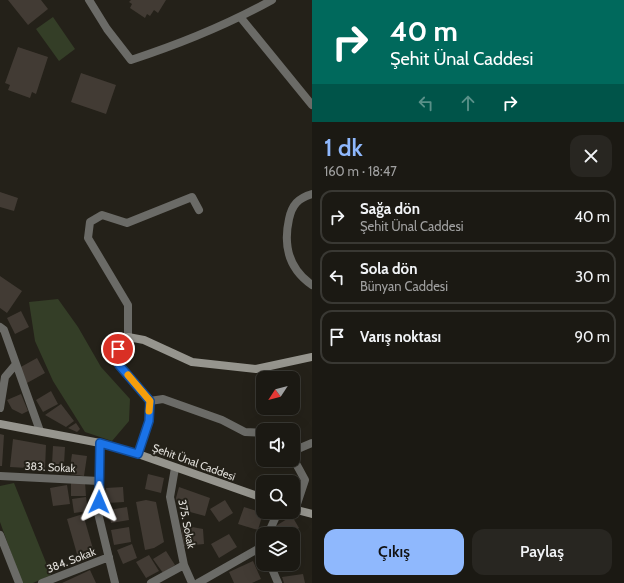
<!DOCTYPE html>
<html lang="tr">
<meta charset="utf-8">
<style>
body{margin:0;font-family:Cabin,sans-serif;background:#282621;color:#f1f3f6;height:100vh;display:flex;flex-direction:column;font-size:15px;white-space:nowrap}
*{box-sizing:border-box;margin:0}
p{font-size:13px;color:#a0a0a0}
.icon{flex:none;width:22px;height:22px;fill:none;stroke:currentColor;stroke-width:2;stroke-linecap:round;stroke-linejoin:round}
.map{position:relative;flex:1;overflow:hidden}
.sheet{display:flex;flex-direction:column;background:#1b1913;width:312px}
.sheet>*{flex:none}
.banner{background:#00695c;color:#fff;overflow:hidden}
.needle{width:26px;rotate:234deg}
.buttons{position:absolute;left:256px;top:371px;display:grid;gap:8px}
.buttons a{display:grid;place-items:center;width:44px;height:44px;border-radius:8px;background:#1b1913;box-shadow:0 4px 16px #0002,0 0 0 1px #393833;font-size:20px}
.pin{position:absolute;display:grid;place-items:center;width:34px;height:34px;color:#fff;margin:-17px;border:2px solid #fff;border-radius:50%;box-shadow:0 1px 4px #0007}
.me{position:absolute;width:44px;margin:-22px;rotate:1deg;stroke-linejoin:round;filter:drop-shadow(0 0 3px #0008)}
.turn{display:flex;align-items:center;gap:14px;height:84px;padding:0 12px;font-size:18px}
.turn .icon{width:52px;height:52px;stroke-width:2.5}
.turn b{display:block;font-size:28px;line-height:34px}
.lanes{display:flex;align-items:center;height:38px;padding:0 12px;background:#0003;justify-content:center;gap:20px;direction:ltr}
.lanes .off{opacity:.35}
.round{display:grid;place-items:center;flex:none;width:42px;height:42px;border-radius:12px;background:#282621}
.overview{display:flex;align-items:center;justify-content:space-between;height:68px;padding:0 12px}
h1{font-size:24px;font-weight:600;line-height:30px;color:#8fb8fd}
.cta{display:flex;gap:8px;margin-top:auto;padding:8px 12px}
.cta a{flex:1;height:46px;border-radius:12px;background:#8fb8fd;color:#111;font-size:16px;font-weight:600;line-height:46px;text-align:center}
.cta a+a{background:#282621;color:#f1f3f6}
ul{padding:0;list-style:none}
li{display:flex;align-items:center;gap:12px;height:54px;margin:0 8px 6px;padding:0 4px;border:2px solid #393833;border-radius:12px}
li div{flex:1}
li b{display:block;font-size:15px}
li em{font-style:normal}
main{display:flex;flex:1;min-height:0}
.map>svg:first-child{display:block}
.green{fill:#343e27}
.building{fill:#423b34}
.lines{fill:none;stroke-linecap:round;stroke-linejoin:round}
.street{stroke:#6b6b67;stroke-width:8}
.secondary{stroke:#96958e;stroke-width:8}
.route-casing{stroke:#114b97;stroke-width:10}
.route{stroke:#1a73e8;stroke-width:7}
.slow{stroke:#f59e0b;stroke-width:7}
.labels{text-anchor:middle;stroke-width:4;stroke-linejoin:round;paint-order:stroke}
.street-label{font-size:11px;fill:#e1dfda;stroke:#242119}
</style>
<main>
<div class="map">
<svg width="312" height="583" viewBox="0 0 312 583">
<rect width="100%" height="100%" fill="#242119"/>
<path class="green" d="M53,17L75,49L59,61L36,29Z
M58,299L78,327L101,367L130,399L129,421L112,441L85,432L53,381L35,341L29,302Z
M14,483L51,575L33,583H22L0,522V486Z"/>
<path class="building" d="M8,0H41L48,9L28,25Z
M131,0H166L158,13L154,10L150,16L147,14L145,18L130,8L132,4L129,2Z
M18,47L48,57L36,94L32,92L30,98L8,90L10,85L5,83Z
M81,73L116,85L106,114L71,102Z
M0,192L18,198L14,211L0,207Z
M0,276L22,291L7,313L0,308Z
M21,311L29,327L15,334L7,318Z
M37,358L45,373L27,383L19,368Z
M51,391L58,404L43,412L36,400Z
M21,394L28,411L22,414L12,409L7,400Z
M61,404L74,421L66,427L45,415Z
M76,423L80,429L77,432L68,428Z
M0,434L4,435L2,466H0Z
M13,439L46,445L45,469L10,467Z
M53,446L65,447L64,464H52Z
M72,454L87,456L84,476L69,474Z
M148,474L164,478L161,493L145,489Z
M71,482H85L86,496H71Z
M67,485L70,504L53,506L50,488Z
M123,487L124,502L107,503L106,488Z
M179,487L210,498L205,516L179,509L176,498Z
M86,497L88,511L74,513L72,499Z
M146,500L156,502L164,542L154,548L145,550L136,502Z
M225,500L233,513L219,522L210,509Z
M127,507L129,520L111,523L109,510Z
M244,507L263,513L258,530L238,524Z
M83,514L93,549L77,554L67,519Z
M292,516L299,528L290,534H278L274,527Z
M181,525L203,529L204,544L184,546Z
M129,527L131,542L114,545L111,530Z
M229,534L237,547L219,558L211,544Z
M132,544L137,558L123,564L117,550Z
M166,551L175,565L163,573L153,559Z
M149,555L159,571L146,578L136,562Z
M253,561L261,579L252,583H234L229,572Z
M90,570L96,583H62Z
M303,574L305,583H284L282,577Z"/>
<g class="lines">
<path class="street" d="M89,0L107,29L131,60C180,44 227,25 272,0
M241,18L312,105
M312,194C298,198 292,205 289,219C283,246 289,269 312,285
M0,327L4,330L40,431
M128,337V305L88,238L90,222L102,215L127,223L192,197L199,210
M150,401L163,399L222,420L245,432L263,433
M0,408L5,377L16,364
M100,443L98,513L115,583
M293,451L312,443
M293,458L305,480L295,510
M175,468L170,497L184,565L192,583
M0,476L99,481
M268,534L278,512
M0,535L19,583
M270,564L278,583
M42,583L109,557
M151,583L184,565
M198,583L263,546"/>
<path class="secondary" d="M0,424L100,443L138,454L263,498
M138,454L149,421L150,401L119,365L118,349L128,337L144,340L192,362L256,369L312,357
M293,509L312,514"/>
</g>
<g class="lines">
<defs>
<path id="route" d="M99,502L100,443L138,454L149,421L150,401L119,365L118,349"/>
</defs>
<use href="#route" class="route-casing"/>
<use href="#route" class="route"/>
<path class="slow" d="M128,375L150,401L149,411"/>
</g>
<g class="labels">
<g class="street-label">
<text transform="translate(194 462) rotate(20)" y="4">Şehit Ünal Caddesi</text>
<text transform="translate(50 467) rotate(3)" y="4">383. Sokak</text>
<text transform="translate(187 524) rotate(79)" y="4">375. Sokak</text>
<text transform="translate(71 560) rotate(-21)" y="4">384. Sokak</text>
</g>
</g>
</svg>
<div class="buttons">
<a><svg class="needle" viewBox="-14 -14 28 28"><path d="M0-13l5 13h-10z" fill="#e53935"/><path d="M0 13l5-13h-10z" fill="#a0a0a0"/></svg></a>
<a><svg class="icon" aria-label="sound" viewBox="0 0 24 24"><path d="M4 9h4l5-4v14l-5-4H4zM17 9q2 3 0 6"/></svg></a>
<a><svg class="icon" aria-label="search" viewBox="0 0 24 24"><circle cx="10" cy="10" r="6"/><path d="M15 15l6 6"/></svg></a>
<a><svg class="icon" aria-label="layers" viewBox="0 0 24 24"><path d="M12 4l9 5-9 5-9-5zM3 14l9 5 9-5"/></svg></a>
</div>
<div class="pin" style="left:118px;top:349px;background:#d93025"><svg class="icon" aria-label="arrive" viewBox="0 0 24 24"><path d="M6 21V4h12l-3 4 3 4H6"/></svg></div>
<svg class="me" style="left:99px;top:502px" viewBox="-20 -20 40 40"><path d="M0-17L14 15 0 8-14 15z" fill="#1a73e8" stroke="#fff" stroke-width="4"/></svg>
</div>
<section class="sheet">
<div class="banner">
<div class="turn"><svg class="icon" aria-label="right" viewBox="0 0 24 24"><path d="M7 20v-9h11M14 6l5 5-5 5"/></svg><div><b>40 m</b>Şehit Ünal Caddesi</div></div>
<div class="lanes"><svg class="icon off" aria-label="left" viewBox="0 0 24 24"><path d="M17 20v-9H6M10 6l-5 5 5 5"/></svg><svg class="icon off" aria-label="ahead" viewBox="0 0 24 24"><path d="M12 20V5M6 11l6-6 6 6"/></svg><svg class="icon" aria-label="right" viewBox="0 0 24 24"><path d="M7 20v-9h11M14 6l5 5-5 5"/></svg></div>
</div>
<div class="overview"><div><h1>1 dk</h1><p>160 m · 18:47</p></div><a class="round"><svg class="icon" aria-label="close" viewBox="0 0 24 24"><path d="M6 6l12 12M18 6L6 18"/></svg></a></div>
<ul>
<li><svg class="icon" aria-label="right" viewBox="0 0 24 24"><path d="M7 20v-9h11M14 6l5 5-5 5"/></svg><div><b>Sağa dön</b><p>Şehit Ünal Caddesi</p></div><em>40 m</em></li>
<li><svg class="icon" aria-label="left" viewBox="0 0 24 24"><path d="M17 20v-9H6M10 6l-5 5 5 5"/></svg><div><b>Sola dön</b><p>Bünyan Caddesi</p></div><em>30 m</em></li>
<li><svg class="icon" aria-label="arrive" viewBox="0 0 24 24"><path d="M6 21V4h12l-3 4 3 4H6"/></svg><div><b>Varış noktası</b></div><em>90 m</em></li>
</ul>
<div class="cta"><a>Çıkış</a><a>Paylaş</a></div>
</section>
</main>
